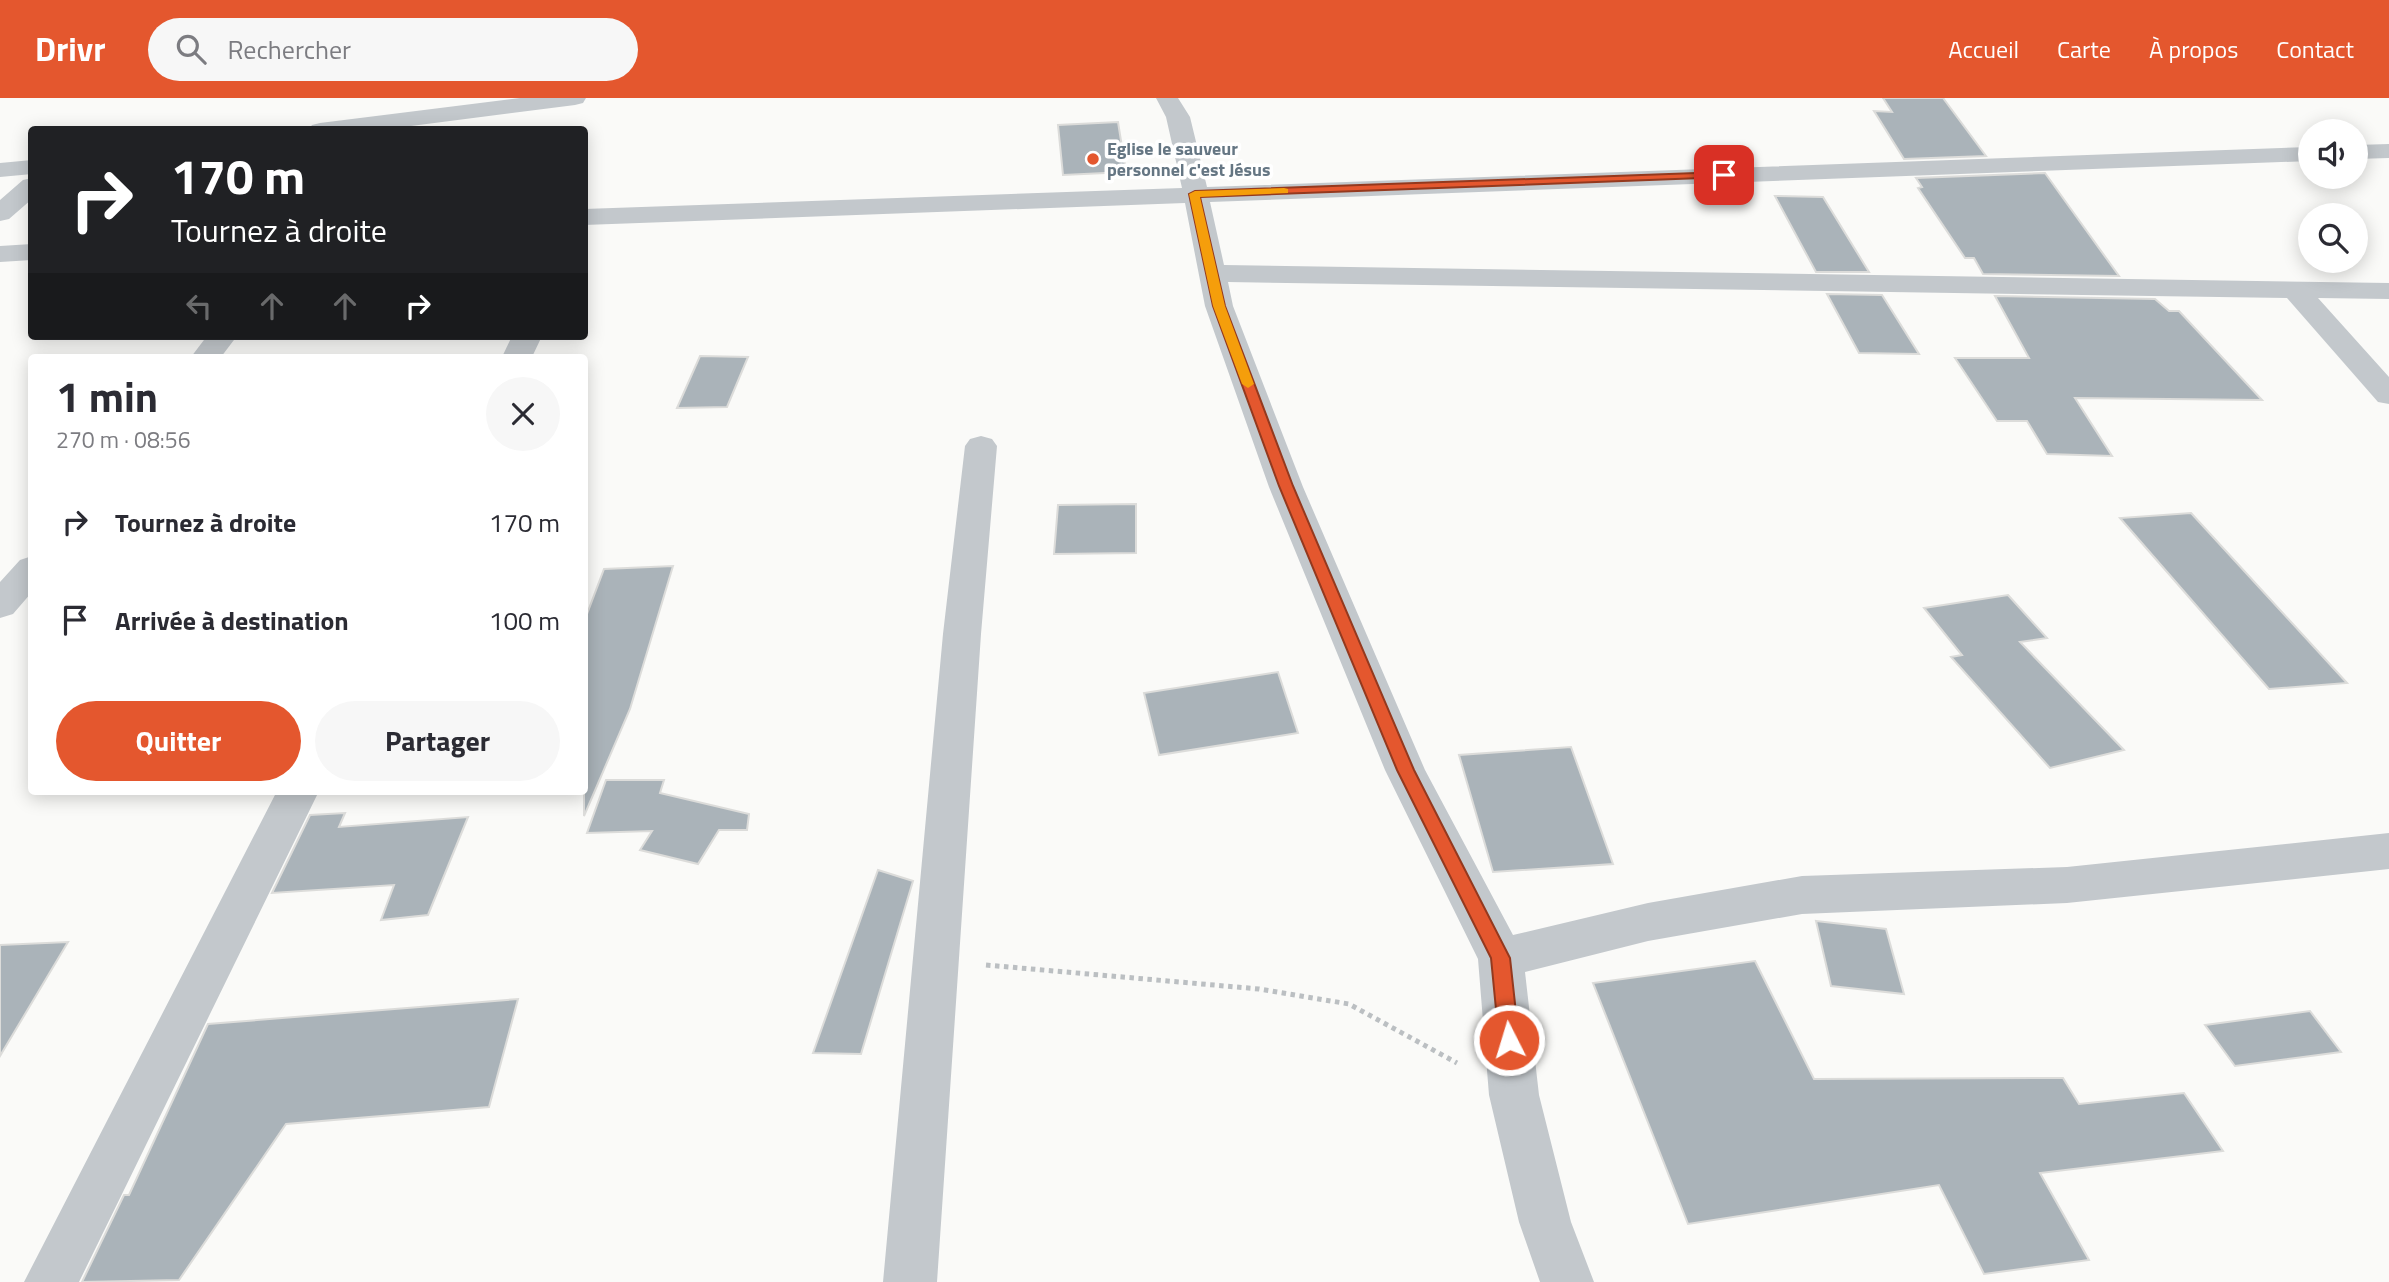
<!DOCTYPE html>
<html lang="fr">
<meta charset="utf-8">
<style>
body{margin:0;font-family:"Titillium Web",sans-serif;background:#f7f7f7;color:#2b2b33;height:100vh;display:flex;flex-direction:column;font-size:26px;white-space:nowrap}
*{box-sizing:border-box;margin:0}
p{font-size:23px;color:#7c7c81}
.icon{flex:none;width:38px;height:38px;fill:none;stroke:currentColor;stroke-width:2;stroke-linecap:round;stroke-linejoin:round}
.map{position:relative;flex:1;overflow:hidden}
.drawer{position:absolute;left:28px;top:256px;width:560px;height:441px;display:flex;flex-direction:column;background:#fff;border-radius:7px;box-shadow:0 4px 18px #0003}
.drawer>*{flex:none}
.top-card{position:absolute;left:28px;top:28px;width:560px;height:214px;border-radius:7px;box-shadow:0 4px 18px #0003;background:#202124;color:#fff;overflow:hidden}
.buttons{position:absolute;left:2298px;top:21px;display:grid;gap:14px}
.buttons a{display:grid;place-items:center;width:70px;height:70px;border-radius:50%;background:#fff;box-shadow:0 4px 18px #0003;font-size:35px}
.pin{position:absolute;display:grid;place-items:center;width:60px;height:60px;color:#fff;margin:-30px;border-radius:14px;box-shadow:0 4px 10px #0006}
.me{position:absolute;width:77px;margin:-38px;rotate:355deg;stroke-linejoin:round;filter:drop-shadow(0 0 5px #0008)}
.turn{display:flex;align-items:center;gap:24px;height:147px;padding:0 28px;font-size:32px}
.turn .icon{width:91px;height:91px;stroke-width:2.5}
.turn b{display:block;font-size:49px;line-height:60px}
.lanes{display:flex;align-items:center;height:66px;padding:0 28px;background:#0003;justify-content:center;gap:35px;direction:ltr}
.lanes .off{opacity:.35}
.round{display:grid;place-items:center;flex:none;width:74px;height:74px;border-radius:37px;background:#f7f7f7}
.head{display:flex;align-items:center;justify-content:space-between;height:119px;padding:0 28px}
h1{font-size:42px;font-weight:700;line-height:52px}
.cta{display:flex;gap:14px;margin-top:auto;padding:14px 28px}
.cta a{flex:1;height:80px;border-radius:42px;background:#e4572e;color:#fff;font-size:28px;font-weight:700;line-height:80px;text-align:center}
.cta a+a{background:#f7f7f7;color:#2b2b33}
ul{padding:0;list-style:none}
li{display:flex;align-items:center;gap:21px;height:98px;padding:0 28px}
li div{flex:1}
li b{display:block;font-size:26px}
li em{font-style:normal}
header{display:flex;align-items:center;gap:42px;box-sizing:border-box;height:98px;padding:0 35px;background:#e4572e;color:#fff}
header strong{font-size:33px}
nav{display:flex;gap:38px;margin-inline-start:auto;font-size:24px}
.search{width:490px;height:63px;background:#f7f7f7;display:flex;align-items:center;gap:18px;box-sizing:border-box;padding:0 24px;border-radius:38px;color:#7c7c81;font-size:26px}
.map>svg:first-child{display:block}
.building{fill:#aab3b9;stroke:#dcdcda;stroke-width:2}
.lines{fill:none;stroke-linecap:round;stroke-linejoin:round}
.path{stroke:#bbbfc2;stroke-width:5;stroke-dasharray:4.5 4.5;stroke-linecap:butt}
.minor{fill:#c3c8cc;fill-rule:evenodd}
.route{fill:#e4572e;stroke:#94391e;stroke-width:2}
.slow{fill:#f59e0b}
.poi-dot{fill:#e4572e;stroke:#fff;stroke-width:2.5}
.labels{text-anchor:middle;stroke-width:7;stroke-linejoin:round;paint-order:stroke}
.far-poi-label{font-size:18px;font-weight:bold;fill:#657683;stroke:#fff;text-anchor:start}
</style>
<header>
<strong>Drivr</strong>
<div class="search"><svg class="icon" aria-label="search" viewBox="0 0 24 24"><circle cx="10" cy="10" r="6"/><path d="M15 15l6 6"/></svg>Rechercher</div>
<nav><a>Accueil</a><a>Carte</a><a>À propos</a><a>Contact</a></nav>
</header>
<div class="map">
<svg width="2389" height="1184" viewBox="0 0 2389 1184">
<rect width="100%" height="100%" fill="#fafaf8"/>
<path class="building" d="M1883,0H1943L1986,58L1904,61L1874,13L1892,14Z
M1118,24L1126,74L1063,77L1058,27Z
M2045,75L2119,178L1983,176L1974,160H1965L1918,90L1922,89L1916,80Z
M1775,98L1823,99L1869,174H1816Z
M1827,196L1882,197L1919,256L1859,255Z
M1995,198L2155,201L2169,213H2179L2262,302L2075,300L2112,358L2047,356L2027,323H1997L1955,260H2029Z
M700,258L748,259L727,309L677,310Z
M1136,406V455L1054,456L1058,407Z
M2191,415L2347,585L2269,591L2120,420Z
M673,468L630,611L584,718V524L604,471Z
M2008,497L2047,540L2020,544L2124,652L2050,670L1951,559L1962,557L1924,510Z
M1278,574L1298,635L1159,657L1144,595Z
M1571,649L1613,766L1493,774L1459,657Z
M606,682H664L660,695L749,716L747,732H719L698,766L640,752L652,733L587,735Z
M345,715L339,729L468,719L428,817L381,822L394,787L272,795L310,717Z
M878,772L913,783L861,956L813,955Z
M1816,823L1886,831L1904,896L1831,888Z
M68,844L0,958V847Z
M1755,863L1814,981L2063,980L2079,1006L2184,995L2223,1053L2040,1075L2089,1162L1984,1176L1939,1087L1688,1126L1593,885Z
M518,901L489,1009L286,1026L179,1182L82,1184L124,1097H129L208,926Z
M2310,913L2341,954L2235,968L2205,927Z"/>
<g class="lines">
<path class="path" d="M986,867L1259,891L1349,906L1457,965"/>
<path class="minor" d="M520,0H586L583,5L575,7L380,32H308L312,27L320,25Z
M1156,0H1178L1190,19L1207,89L2310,49V63L1210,104L1224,167L2389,185V201L2318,200L2389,279V306L2378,304L2287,200L1228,184L1233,208L1303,389L1425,672L1513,837L1648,805L1802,778L2067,769L2389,735V771L2067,805L1802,816L1648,843L1525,874L1539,997L1571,1124L1594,1184H1540L1519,1124L1489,997L1478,861L1385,672L1269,389L1205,208L1185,105L584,127V111L1182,90L1166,19Z
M2389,46V60L2356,61V47Z
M32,62V76L0,79V65Z
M32,80V101L9,121L0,123V102L23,82Z
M32,146V162L0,164V148Z
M207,238H237L221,259H191Z
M512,238H542L532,259H502Z
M981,338L992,341L997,348L981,536L937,1184H883L943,536L965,348L970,341Z
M32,458V494L13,516L0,520V484L20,462Z
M277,693H319L79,1184H24Z"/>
</g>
<path class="route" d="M1724,74L1730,77L1728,79L1200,99L1225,208L1293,388L1414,672L1510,860L1519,942L1516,948L1509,951L1502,948L1499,942L1491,860L1397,672L1279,388L1213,208L1189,96L1195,93Z"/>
<path class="slow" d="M1284,90L1288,91V95L1200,99L1225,208L1254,286L1248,290L1242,286L1213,208L1189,96L1195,93Z"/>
<circle class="poi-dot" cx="1093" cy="61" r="7"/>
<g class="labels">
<g class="far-poi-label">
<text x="1107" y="57">Eglise le sauveur<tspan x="1107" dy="21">personnel c'est Jésus</tspan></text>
</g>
</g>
</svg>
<div class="buttons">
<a><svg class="icon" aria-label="sound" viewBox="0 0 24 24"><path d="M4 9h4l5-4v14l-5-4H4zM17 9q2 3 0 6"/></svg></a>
<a><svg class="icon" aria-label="search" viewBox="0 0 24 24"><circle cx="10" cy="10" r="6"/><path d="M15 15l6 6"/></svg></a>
</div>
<div class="pin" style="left:1724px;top:77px;background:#d93025"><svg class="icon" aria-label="arrive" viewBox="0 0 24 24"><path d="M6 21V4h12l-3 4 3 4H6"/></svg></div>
<svg class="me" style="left:1509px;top:942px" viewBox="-20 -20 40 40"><circle r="17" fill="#e4572e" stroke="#fff" stroke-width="3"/><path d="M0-11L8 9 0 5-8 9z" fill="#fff"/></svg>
<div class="top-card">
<div class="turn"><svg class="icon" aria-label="right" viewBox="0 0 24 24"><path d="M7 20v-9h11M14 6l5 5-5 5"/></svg><div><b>170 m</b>Tournez à droite</div></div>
<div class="lanes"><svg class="icon off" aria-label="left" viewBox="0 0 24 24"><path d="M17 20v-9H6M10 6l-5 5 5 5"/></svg><svg class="icon off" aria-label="ahead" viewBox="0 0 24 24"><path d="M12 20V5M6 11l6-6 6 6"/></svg><svg class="icon off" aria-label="ahead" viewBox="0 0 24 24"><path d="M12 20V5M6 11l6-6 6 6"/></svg><svg class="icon" aria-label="right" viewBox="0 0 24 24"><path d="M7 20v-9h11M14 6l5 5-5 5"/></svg></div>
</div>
<section class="drawer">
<div class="head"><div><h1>1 min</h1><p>270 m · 08:56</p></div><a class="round"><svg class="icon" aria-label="close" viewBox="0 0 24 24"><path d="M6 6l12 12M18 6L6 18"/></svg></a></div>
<ul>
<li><svg class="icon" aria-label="right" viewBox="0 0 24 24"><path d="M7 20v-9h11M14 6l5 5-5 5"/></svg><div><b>Tournez à droite</b></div><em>170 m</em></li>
<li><svg class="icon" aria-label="arrive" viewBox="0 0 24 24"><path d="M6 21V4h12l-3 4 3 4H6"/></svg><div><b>Arrivée à destination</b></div><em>100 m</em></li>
</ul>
<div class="cta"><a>Quitter</a><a>Partager</a></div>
</section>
</div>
